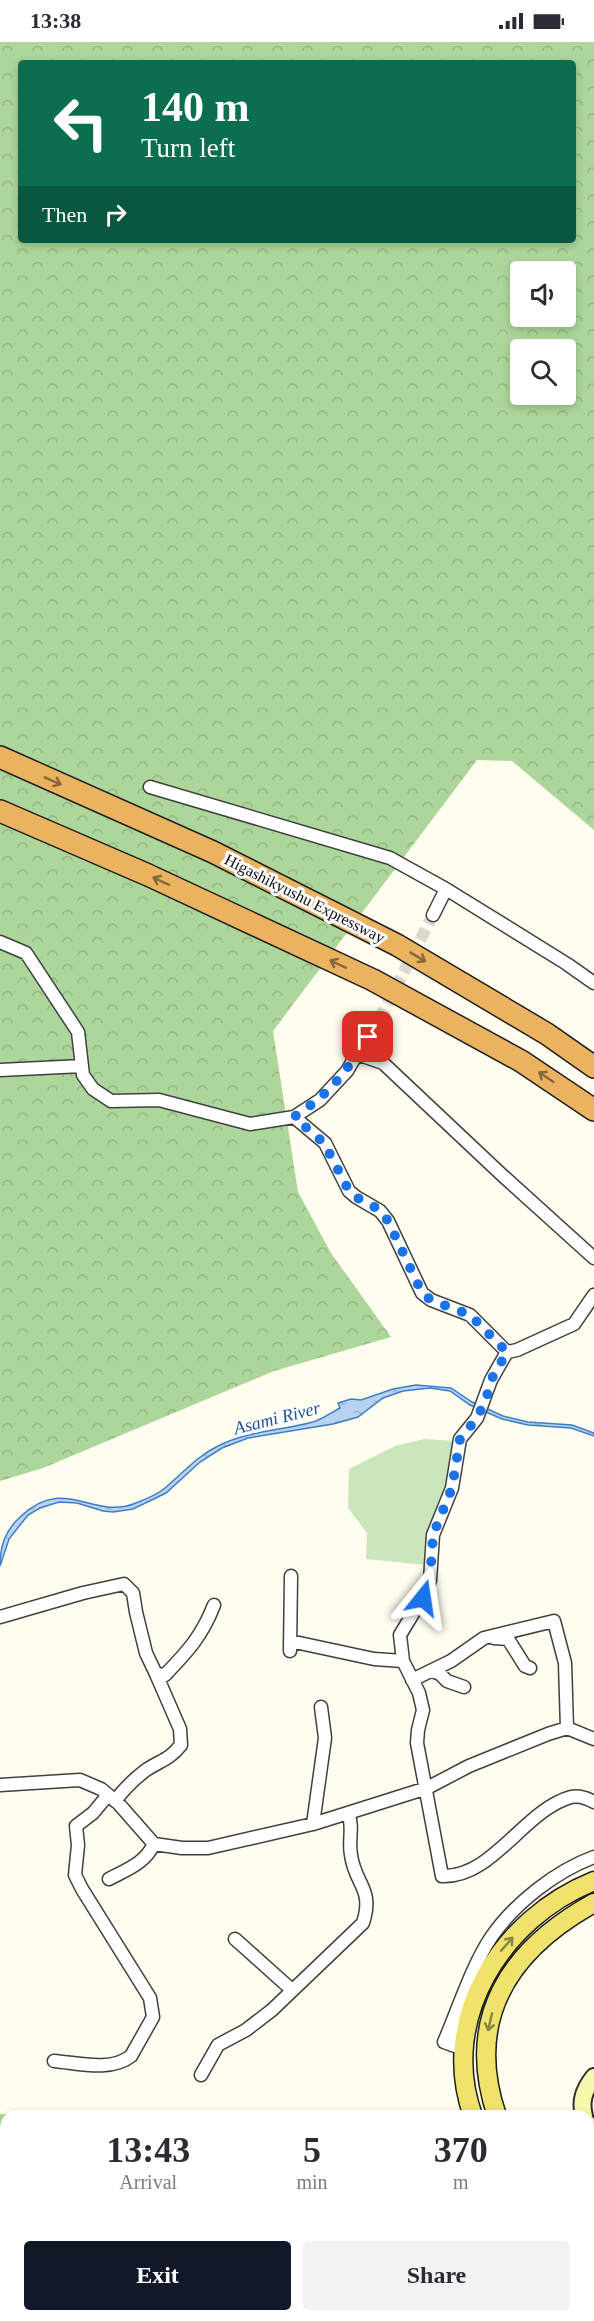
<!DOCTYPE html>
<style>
body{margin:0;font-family:"Times New Roman",serif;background:#f2f2f3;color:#2b2b33;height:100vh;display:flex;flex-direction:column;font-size:22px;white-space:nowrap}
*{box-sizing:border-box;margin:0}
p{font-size:20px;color:#7c7c81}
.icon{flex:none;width:33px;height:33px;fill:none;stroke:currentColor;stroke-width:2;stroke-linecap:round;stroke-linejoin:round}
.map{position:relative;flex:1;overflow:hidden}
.drawer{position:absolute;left:0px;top:2068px;width:594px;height:212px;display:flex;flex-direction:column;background:#fff;border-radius:18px 18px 0 0;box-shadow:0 3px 9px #0003}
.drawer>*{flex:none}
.banner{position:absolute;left:18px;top:18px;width:558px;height:183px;border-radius:6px;box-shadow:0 3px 9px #0003;background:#0b6e4f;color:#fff;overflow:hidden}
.buttons{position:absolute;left:510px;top:219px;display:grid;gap:12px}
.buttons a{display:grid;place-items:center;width:66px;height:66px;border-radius:6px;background:#fff;box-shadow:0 3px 9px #0003;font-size:30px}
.pin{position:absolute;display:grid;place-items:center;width:51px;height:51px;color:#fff;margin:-26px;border-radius:12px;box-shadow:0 3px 9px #0006}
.me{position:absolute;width:66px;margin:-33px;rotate:15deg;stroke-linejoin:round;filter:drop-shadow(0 0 4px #0008)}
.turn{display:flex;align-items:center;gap:21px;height:126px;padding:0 24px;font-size:27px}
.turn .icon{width:78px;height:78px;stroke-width:2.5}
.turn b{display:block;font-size:42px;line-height:51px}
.then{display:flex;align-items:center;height:57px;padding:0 24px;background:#0003;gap:12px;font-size:22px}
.eta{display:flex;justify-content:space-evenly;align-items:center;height:102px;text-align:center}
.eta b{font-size:36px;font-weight:600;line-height:42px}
.button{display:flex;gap:12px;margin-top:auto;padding:12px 24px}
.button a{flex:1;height:69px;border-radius:6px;background:#111827;color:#fff;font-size:24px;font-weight:600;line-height:69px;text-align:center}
.button a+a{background:#f2f2f3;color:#2b2b33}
.status{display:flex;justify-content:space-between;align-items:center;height:42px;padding:0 30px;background:#fff;direction:ltr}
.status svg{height:16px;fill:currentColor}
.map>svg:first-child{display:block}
.forest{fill:url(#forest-crowns);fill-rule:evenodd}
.park{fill:#cae6ba}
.water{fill:url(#water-ripples);stroke:#417dc4;stroke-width:1.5}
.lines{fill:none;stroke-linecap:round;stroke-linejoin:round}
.street-tunnel{stroke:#dad9cc;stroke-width:12;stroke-dasharray:12 6;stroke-linecap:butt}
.street-casing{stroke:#404040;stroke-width:15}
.secondary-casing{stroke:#2f2f2f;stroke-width:20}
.primary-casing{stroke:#1e1e1e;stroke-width:21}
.highway-casing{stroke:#1e1e1e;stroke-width:24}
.street{stroke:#fff;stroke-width:12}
.secondary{stroke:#f7faad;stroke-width:16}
.primary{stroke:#f0e36c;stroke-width:18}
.highway{stroke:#ebb35f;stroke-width:21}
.oneway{stroke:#87683a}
.oneway2{stroke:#8a8341}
.route{stroke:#1a73e8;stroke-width:10;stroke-dasharray:0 18}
.labels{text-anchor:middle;stroke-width:6;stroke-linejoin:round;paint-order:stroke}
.street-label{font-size:16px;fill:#0d0d0d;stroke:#fff}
.water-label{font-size:18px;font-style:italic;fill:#1e5096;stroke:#fff}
</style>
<div class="status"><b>13:38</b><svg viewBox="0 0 49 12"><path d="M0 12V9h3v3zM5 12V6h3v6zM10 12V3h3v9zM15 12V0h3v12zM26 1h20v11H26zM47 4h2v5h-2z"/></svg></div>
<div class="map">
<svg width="594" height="2279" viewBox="0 0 594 2279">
<defs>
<pattern id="forest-crowns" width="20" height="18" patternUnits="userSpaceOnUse" patternTransform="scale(1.5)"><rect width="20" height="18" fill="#acd69a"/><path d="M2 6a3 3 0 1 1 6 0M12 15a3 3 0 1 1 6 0" fill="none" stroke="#93b684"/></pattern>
<pattern id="water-ripples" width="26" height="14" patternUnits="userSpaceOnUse" patternTransform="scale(1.5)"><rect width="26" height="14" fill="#b6d3f2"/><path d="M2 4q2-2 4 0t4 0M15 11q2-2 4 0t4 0" fill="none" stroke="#9bb4ce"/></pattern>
</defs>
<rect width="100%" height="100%" fill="#fefdee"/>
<path class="forest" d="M0,0H594V788L512,719L477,718L273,989L298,1150L331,1211L391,1295L274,1329L43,1426L0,1439ZM21,21H573V198H21ZM520,230H566V274H520ZM520,308H566V352H520Z
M0,2072L28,2074H6V2108L0,2107Z"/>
<path class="park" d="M425,1397L454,1399L447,1450L426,1523L366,1517L367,1491L348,1466L349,1427L395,1404Z"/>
<path class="water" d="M416,1343L451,1346L472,1360L503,1374L528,1380L572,1383L594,1391V1394L571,1386L528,1383L502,1377L470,1363L450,1349L430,1346L403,1349L383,1356L358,1375L333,1382L248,1396L222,1406L200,1420L166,1451L133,1467L113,1470L103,1469L77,1461L59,1460L40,1466L28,1473L9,1497L0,1524C0,1504 5,1489 20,1475C65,1432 93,1479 136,1461C146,1457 157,1453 165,1446C183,1431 197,1414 218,1404C250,1388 283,1389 316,1379C324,1376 332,1370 340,1366L338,1361L351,1357L361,1358L393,1347Z"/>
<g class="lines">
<path class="street-tunnel" d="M379,978L433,873"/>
<defs>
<path id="street" d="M150,745L390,816L446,847
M433,873L446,847L567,922L594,941
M0,900L26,911L78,990L83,1033L93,1047L111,1059L159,1058L250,1082L294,1075L320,1058L347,1029L357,1012L383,1021L502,1133L594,1216
M357,1012L379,978
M0,1028L82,1024
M294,1075L325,1101L349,1149L356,1155L380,1169L388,1179L422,1251L431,1258L470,1273L507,1310
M0,1575L83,1551L124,1542L133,1551L136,1570L146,1611L156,1632L165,1633C188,1609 202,1594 214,1563
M494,1596L508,1597L525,1624L530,1626
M290,1599L374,1617L403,1619
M290,1609L291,1534
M432,1629L440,1632L447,1639L464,1645
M412,1638L451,1619L484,1596L554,1579L565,1621L567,1686
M0,1743L80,1738L101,1747L118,1761L154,1802L182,1806H208L313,1782L427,1746L469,1724L548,1692L567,1686L594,1697
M115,1759C124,1747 134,1737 146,1728C161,1718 169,1718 181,1703L180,1687L156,1632
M594,1760C587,1756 579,1753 571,1755C524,1768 493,1836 442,1834L417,1701L418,1688L423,1668L419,1651L403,1619L400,1593L423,1555L430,1538L433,1493L452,1446L460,1397L477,1376L491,1338L507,1310L517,1308L574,1282L594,1253
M313,1782L325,1696L321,1665
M109,1837C128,1827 145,1821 154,1802
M235,1897L292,1948
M454,1977L458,1991L455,2004L444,2000C458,1968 472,1923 492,1894C515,1861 556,1829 594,1815
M54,2019C78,2021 111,2030 131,2014L153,1975L150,1956L82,1847L75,1833L78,1803L76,1784L93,1771L108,1753
M201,2033L218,2003L246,1988L272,1968L363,1881C374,1846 355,1843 351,1813C348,1798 354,1785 348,1771
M91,2279L92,2274
M172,2279L175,2274
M443,2279L445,2274"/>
<path id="secondary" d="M584,2074C580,2059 584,2048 594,2035
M588,2082L594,2090"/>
<path id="primary" d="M473,2074C438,1976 502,1876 594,1839
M497,2074C464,1977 509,1908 594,1861
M588,2196L594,2201
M588,2224L594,2228"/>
<path id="highway" d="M0,715L213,810L397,903L547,992L594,1025
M0,769L148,833L373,938L521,1019L594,1068"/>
</defs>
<use href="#street" class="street-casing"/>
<use href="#secondary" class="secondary-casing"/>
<use href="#primary" class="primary-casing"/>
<use href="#highway" class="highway-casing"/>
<use href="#street" class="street"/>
<use href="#secondary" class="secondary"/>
<use href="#primary" class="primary"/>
<use href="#highway" class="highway"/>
</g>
<defs><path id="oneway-shaft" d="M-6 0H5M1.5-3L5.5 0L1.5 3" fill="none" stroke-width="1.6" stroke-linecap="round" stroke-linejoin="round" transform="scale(1.5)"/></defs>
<g class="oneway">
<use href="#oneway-shaft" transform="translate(53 739) rotate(24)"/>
<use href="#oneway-shaft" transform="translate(161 839) rotate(-155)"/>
<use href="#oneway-shaft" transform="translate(418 915) rotate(31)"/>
<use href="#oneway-shaft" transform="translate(338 922) rotate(-155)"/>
<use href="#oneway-shaft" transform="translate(546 1035) rotate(-146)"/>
</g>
<g class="oneway2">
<use href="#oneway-shaft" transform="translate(507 1902) rotate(-49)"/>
<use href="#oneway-shaft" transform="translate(490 1980) rotate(103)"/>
</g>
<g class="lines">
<path class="route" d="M368,995C344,1033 331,1050 294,1075L324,1101L349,1149L356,1155L380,1168L388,1179L422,1251L431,1258L470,1273L507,1310L491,1338L486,1358L477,1376L460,1397L452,1446L433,1493L430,1538L423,1556"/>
</g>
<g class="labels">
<g class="street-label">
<text transform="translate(305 856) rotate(27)" y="6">Higashikyushu Expressway</text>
</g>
<g class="water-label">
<text transform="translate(277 1376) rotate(-14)" y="6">Asami River</text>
</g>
</g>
</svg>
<div class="buttons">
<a><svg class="icon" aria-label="sound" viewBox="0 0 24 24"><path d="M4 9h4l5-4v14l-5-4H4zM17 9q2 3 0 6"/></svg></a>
<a><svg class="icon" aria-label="search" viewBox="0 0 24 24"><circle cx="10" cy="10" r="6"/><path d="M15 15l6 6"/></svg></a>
</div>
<div class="pin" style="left:368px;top:995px;background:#d93025"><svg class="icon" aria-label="arrive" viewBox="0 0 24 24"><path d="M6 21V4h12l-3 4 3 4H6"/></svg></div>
<svg class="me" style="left:423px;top:1556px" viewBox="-20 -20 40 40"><path d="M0-17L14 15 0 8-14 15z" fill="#1a73e8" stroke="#fff" stroke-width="4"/></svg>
<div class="banner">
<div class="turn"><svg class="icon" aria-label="left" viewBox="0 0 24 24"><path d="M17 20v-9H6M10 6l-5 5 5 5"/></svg><div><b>140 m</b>Turn left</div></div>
<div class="then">Then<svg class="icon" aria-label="right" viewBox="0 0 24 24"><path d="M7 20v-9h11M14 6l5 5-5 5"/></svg></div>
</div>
<section class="drawer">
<div class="eta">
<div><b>13:43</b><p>Arrival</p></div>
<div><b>5</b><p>min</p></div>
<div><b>370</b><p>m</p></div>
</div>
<div class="button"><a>Exit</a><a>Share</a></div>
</section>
</div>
